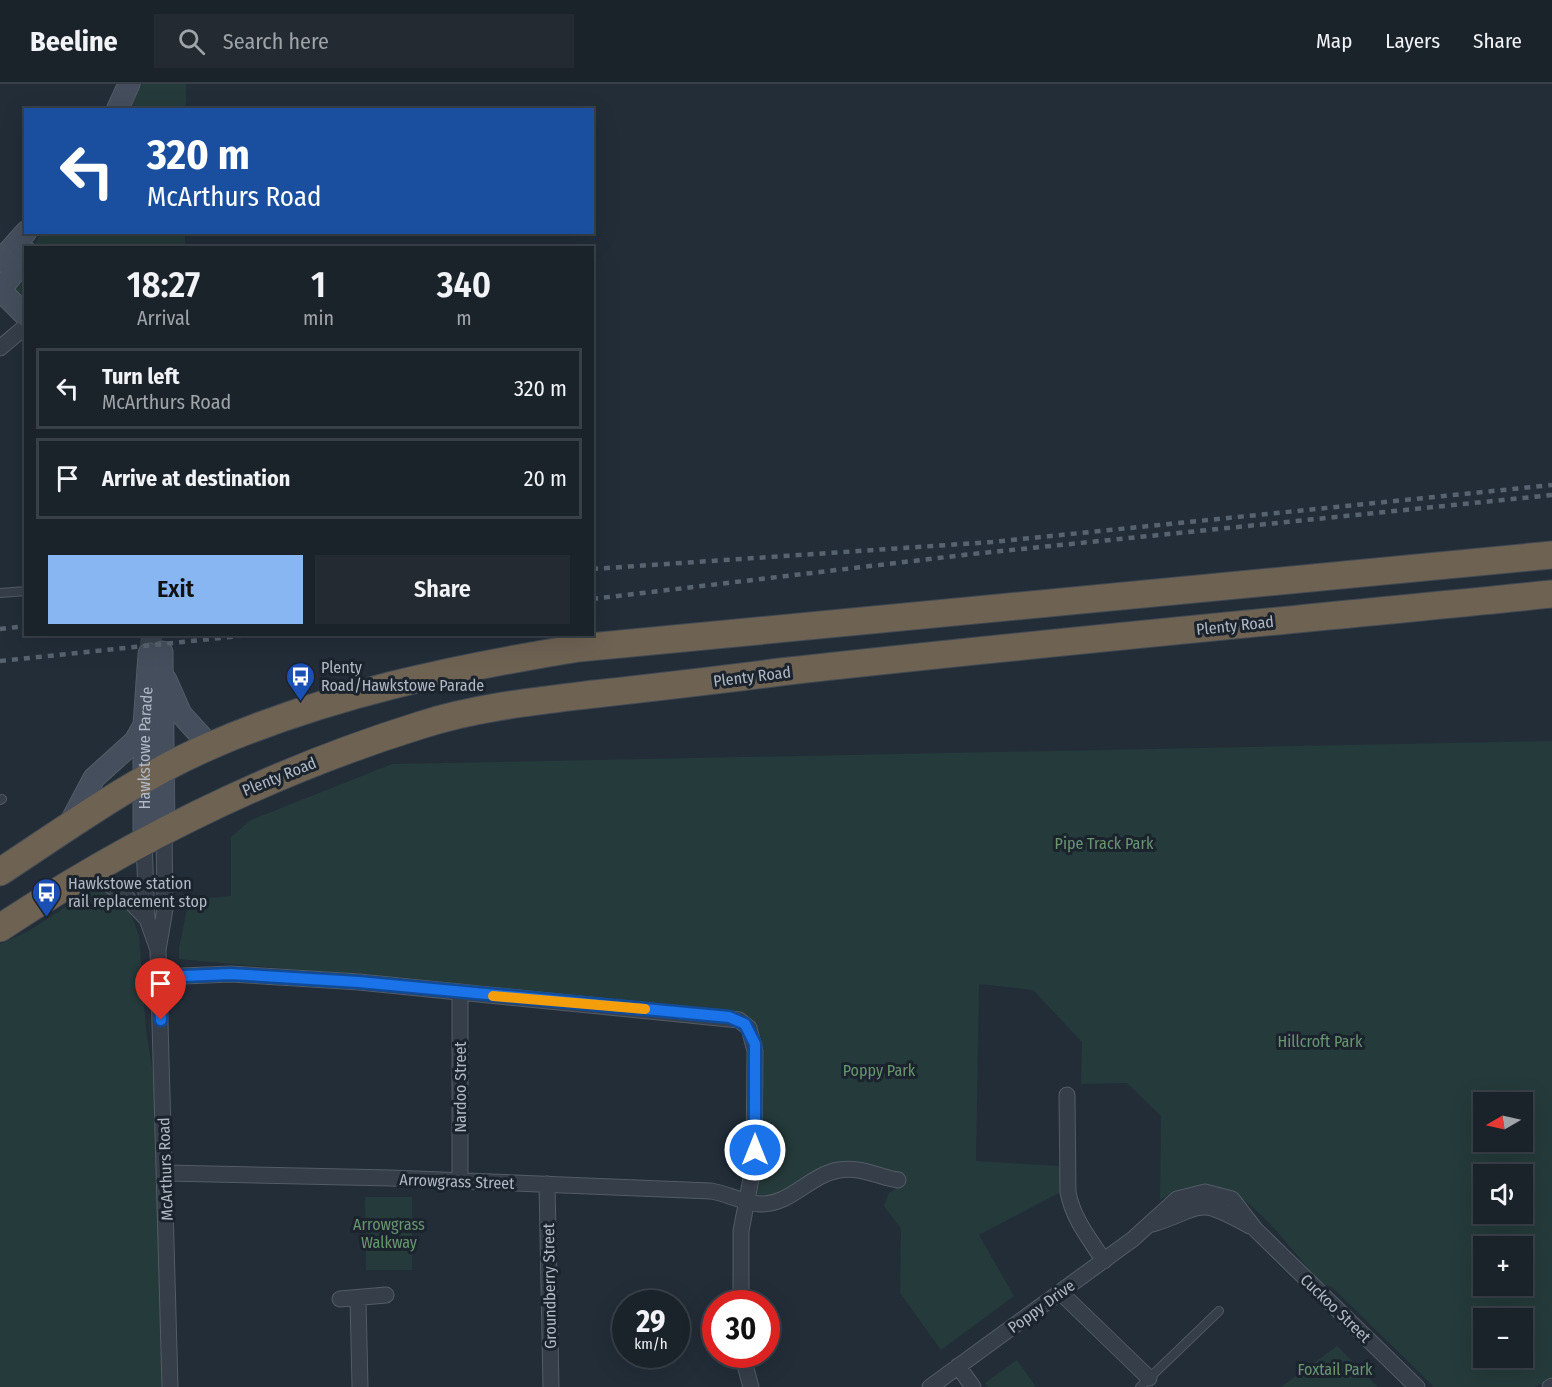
<!DOCTYPE html>
<meta charset="utf-8">
<style>
body{margin:0;font-family:"Fira Sans Condensed",sans-serif;background:#232a32;color:#f1f3f6;height:100vh;display:flex;flex-direction:column;font-size:22px;white-space:nowrap}
*{box-sizing:border-box;margin:0}
p{font-size:20px;color:#9fa4a8}
.icon{flex:none;width:33px;height:33px;fill:none;stroke:currentColor;stroke-width:2;stroke-linecap:round;stroke-linejoin:round}
.map{position:relative;flex:1;overflow:hidden}
.sheet{position:absolute;left:24px;top:162px;width:570px;height:390px;display:flex;flex-direction:column;background:#1a222a;border-radius:0px;box-shadow:0 6px 24px #0002,0 0 0 2px #383f47}
.sheet>*{flex:none}
.banner{position:absolute;left:24px;top:24px;width:570px;height:126px;border-radius:0px;box-shadow:0 6px 24px #0002,0 0 0 2px #383f47;background:#1a4fa0;color:#fff;overflow:hidden}
.needle{width:39px;rotate:261deg}
.controls{position:absolute;left:1473px;top:1008px;display:grid;gap:12px}
.controls a{display:grid;place-items:center;width:60px;height:60px;border-radius:0px;background:#1a222a;box-shadow:0 6px 24px #0002,0 0 0 2px #383f47;font-size:30px}
.speed{position:absolute;left:612px;top:1206px;display:flex;gap:12px;font-size:30px;font-weight:700;text-align:center}
.speed>*{display:grid;place-content:center;width:78px;height:78px;border-radius:50%;background:#1a222a;box-shadow:0 6px 24px #0002,0 0 0 2px #383f47;line-height:1}
.speed small{font-size:15px;font-weight:400}
.speed .limit{border:9px solid #d22;background:#fff;color:#111}
.pin{position:absolute;display:grid;place-items:center;width:51px;height:51px;color:#fff;margin:-62px -26px;border-radius:50% 50% 50% 0;rotate:-45deg;box-shadow:0 0 6px #0007}
.pin .icon{rotate:45deg}
.me{position:absolute;width:66px;margin:-33px;rotate:0deg;stroke-linejoin:round;filter:drop-shadow(0 0 4px #0008)}
.turn{display:flex;align-items:center;gap:21px;height:126px;padding:0 24px;font-size:27px}
.turn .icon{width:78px;height:78px;stroke-width:2.5}
.turn b{display:block;font-size:42px;line-height:51px}
.eta{display:flex;justify-content:space-evenly;align-items:center;height:102px;text-align:center}
.eta b{font-size:36px;font-weight:600;line-height:42px}
.cta{display:flex;gap:12px;margin-top:auto;padding:12px 24px}
.cta a{flex:1;height:69px;border-radius:0px;background:#87b6f3;color:#111;font-size:24px;font-weight:600;line-height:69px;text-align:center}
.cta a+a{background:#232a32;color:#f1f3f6}
ul{padding:0;list-style:none}
li{display:flex;align-items:center;gap:18px;height:81px;margin:0 12px 9px;padding:0 12px;border:3px solid #383f47;border-radius:0px}
li div{flex:1}
li b{display:block;font-size:22px}
li em{font-style:normal}
header{display:flex;align-items:center;gap:36px;box-sizing:border-box;height:84px;padding:0 30px;background:#1a222a;border-bottom:2px solid #383f47}
header strong{font-size:28px}
nav{display:flex;gap:33px;margin-inline-start:auto;font-size:21px}
.search{width:420px;height:54px;background:#232a32;display:flex;align-items:center;gap:15px;box-sizing:border-box;padding:0 21px;border-radius:0px;color:#9fa4a8;font-size:22px}
.map>svg:first-child{display:block}
.green{fill:#253a3a;fill-rule:evenodd}
.lines{fill:none;stroke-linecap:round;stroke-linejoin:round}
.secondary-tunnel{stroke:#37424d;stroke-width:21;stroke-dasharray:21 10;stroke-linecap:butt}
.lane-casing{stroke:#535c66;stroke-width:10}
.street-casing{stroke:#535c66;stroke-width:17}
.secondary-casing{stroke:#535c66;stroke-width:23}
.highway-casing{stroke:#404953;stroke-width:29}
.lane{stroke:#363e49;stroke-width:8}
.street{stroke:#363e49;stroke-width:15}
.secondary{stroke:#444e5c;stroke-width:21}
.highway{stroke:#6e6253;stroke-width:27}
.rail{stroke:#586370;stroke-width:4.5;stroke-dasharray:6 6;stroke-linecap:butt}
.route-casing{stroke:#114b97;stroke-width:15}
.route{stroke:#1a73e8;stroke-width:10}
.slow{stroke:#f59e0b;stroke-width:10}
.labels{text-anchor:middle;stroke-width:6;stroke-linejoin:round;paint-order:stroke}
.street-label{font-size:16px;fill:#b0b9c5;stroke:#1b232d}
.poi-label{font-size:16px;fill:#b0b9c5;stroke:#1b232d;text-anchor:start}
.park-label{font-size:16px;fill:#699571;stroke:#1b232d}
</style>
<header>
<strong>Beeline</strong>
<div class="search"><svg class="icon" aria-label="search" viewBox="0 0 24 24"><circle cx="10" cy="10" r="6"/><path d="M15 15l6 6"/></svg>Search here</div>
<nav><a>Map</a><a>Layers</a><a>Share</a></nav>
</header>
<div class="map">
<svg width="1552" height="1303" viewBox="0 0 1552 1303">
<rect width="100%" height="100%" fill="#222d38"/>
<path class="green" d="M137,0H186V25L125,26Z
M41,149H185V163L32,164Z
M25,177V220L14,206Z
M1552,657V1296L1534,1303H1434L1332,1203C1318,1200 1311,1188 1302,1177C1263,1132 1224,1074 1160,1116L1161,1032L1127,999L1081,1000L1082,958L1033,906L979,900L976,1077L1060,1082L1061,1108L979,1151L1014,1212L941,1266L900,1209L901,1145L884,1122L889,1109L898,1103L824,1083C798,1094 789,1111 760,1113L756,1109L761,1074L762,958C757,937 746,930 726,926L179,875V863L189,816L231,812V753L251,736L392,680ZM1484,1018H1522V1058H1484ZM1484,1090H1522V1130H1484ZM1484,1162H1522V1202H1484ZM1484,1234H1522V1274H1484Z
M102,805L110,808L129,826L139,851L146,946L155,1001L164,1303H0V860L30,846L88,808Z
M365,1113H412V1186H366Z
M1337,1262L1378,1303H1281Z
M1017,1276L1036,1303H988L985,1299Z"/>
<g class="lines">
<path class="secondary-tunnel" d="M149,570L152,550"/>
<defs>
<path id="lane" d="M0,509L26,507
M0,716L2,715
M1140,1303L1219,1227"/>
<path id="street" d="M0,264L26,242
M164,746L165,825L158,866L170,1303
M144,758L147,835L157,863
M89,786L125,812L147,835
M159,893L231,890L359,898L739,936L749,944L755,967L754,1079L741,1147V1220
M1067,1011L1068,1108C1073,1135 1089,1154 1104,1177
M166,1089L391,1094L711,1107C728,1110 744,1119 760,1120C791,1121 809,1091 839,1086C861,1082 878,1093 898,1096
M460,1097V909
M547,1100L551,1303
M1153,1140C1207,1122 1196,1112 1250,1142
M1060,1208L1149,1294
M358,1214L360,1303
M340,1215L386,1211
M742,1270L751,1303
M958,1282L973,1303
M930,1303L1133,1155L1177,1115L1205,1108L1232,1115L1255,1145L1417,1303
M1550,1303L1552,1302"/>
<g id="secondary">
<path d="M117,26L129,0"/>
<path d="M0,177L26,148"/>
<path d="M0,206L13,190L26,168"/>
<path d="M0,206L26,232"/>
<path d="M162,568L164,746"/>
<path d="M166,596L181,630L210,662"/>
<path d="M68,743L94,694L135,657L144,641"/>
<path id="s1" d="M144,758V641L149,570"/>
</g>
<path id="highway" d="M0,788C67,744 136,694 210,662C327,611 454,584 579,564L1552,471
M0,844C131,757 270,688 421,641C477,623 537,617 595,610C657,603 719,596 780,588C1037,559 1295,536 1552,510"/>
</defs>
<use href="#lane" class="lane-casing"/>
<use href="#street" class="street-casing"/>
<use href="#secondary" class="secondary-casing"/>
<use href="#highway" class="highway-casing"/>
<use href="#lane" class="lane"/>
<use href="#street" class="street"/>
<use href="#secondary" class="secondary"/>
<use href="#highway" class="highway"/>
<path class="rail" d="M592,485L992,458L1552,401
M592,515L972,470L1552,411
M0,545L26,542
M0,577L259,550"/>
</g>
<g class="lines">
<defs>
<path id="route" d="M161,936L159,893L231,890L359,898L729,933L745,940L755,960V1066"/>
</defs>
<use href="#route" class="route-casing"/>
<use href="#route" class="route"/>
<path class="slow" d="M493,912L645,925"/>
</g>
<defs>
<symbol id="bus-pin" viewBox="-11 -11 22 30"><path d="M0 17L-7.5 6A9.5 9.5 0 1 1 7.5 6Z" fill="#1a4fb4" stroke="#1b232d"/><path d="M-5-6H5V4H4V6H2V4H-2V6H-4V4H-5ZM-3.5-4V0h7V-4ZM-3.5 1.2v1.5H-2V1.2ZM2 1.2v1.5H3.5V1.2Z" fill="#fff"/></symbol>
</defs>
<g fill-rule="evenodd">
<use href="#bus-pin" x="284" y="576" width="33" height="45"/>
<use href="#bus-pin" x="30" y="792" width="33" height="45"/>
</g>
<g class="labels">
<g class="street-label">
<text transform="translate(1235 541) rotate(-6)" y="6">Plenty Road</text>
<text transform="translate(752 592) rotate(-7)" y="6">Plenty Road</text>
<text dy="6" stroke="none"><textPath href="#s1" startOffset="94">Hawkstowe Parade</textPath></text>
<text transform="translate(279 692) rotate(-22)" y="6">Plenty Road</text>
<text transform="translate(460 1003) rotate(-90)" y="6">Nardoo Street</text>
<text transform="translate(165 1085) rotate(-92)" y="6">McArthurs Road</text>
<text transform="translate(457 1097) rotate(2)" y="6">Arrowgrass Street</text>
<text transform="translate(549 1202) rotate(-91)" y="6">Groundberry Street</text>
<text transform="translate(1041 1222) rotate(-36)" y="6">Poppy Drive</text>
<text transform="translate(1336 1224) rotate(44)" y="6">Cuckoo Street</text>
</g>
<g class="poi-label">
<text x="321" y="589">Plenty<tspan x="321" dy="18">Road/Hawkstowe Parade</tspan></text>
<text x="68" y="805">Hawkstowe station<tspan x="68" dy="18">rail replacement stop</tspan></text>
</g>
<g class="park-label">
<text x="1104" y="765">Pipe Track Park</text>
<text x="1320" y="963">Hillcroft Park</text>
<text x="879" y="992">Poppy Park</text>
<text x="389" y="1146">Arrowgrass<tspan x="389" dy="18">Walkway</tspan></text>
<text x="1335" y="1291">Foxtail Park</text>
</g>
</g>
</svg>
<div class="controls">
<a><svg class="needle" viewBox="-14 -14 28 28"><path d="M0-13l5 13h-10z" fill="#e53935"/><path d="M0 13l5-13h-10z" fill="#9fa4a8"/></svg></a>
<a><svg class="icon" aria-label="sound" viewBox="0 0 24 24"><path d="M4 9h4l5-4v14l-5-4H4zM17 9q2 3 0 6"/></svg></a>
<a>+</a>
<a>−</a>
</div>
<div class="speed"><div>29<small>km/h</small></div><div class="limit">30</div></div>
<div class="pin" style="left:161px;top:936px;background:#d93025"><svg class="icon" aria-label="arrive" viewBox="0 0 24 24"><path d="M6 21V4h12l-3 4 3 4H6"/></svg></div>
<svg class="me" style="left:755px;top:1066px" viewBox="-20 -20 40 40"><circle r="17" fill="#1a73e8" stroke="#fff" stroke-width="3"/><path d="M0-11L8 9 0 5-8 9z" fill="#fff"/></svg>
<div class="banner">
<div class="turn"><svg class="icon" aria-label="left" viewBox="0 0 24 24"><path d="M17 20v-9H6M10 6l-5 5 5 5"/></svg><div><b>320 m</b>McArthurs Road</div></div>
</div>
<section class="sheet">
<div class="eta">
<div><b>18:27</b><p>Arrival</p></div>
<div><b>1</b><p>min</p></div>
<div><b>340</b><p>m</p></div>
</div>
<ul>
<li><svg class="icon" aria-label="left" viewBox="0 0 24 24"><path d="M17 20v-9H6M10 6l-5 5 5 5"/></svg><div><b>Turn left</b><p>McArthurs Road</p></div><em>320 m</em></li>
<li><svg class="icon" aria-label="arrive" viewBox="0 0 24 24"><path d="M6 21V4h12l-3 4 3 4H6"/></svg><div><b>Arrive at destination</b></div><em>20 m</em></li>
</ul>
<div class="cta"><a>Exit</a><a>Share</a></div>
</section>
</div>
